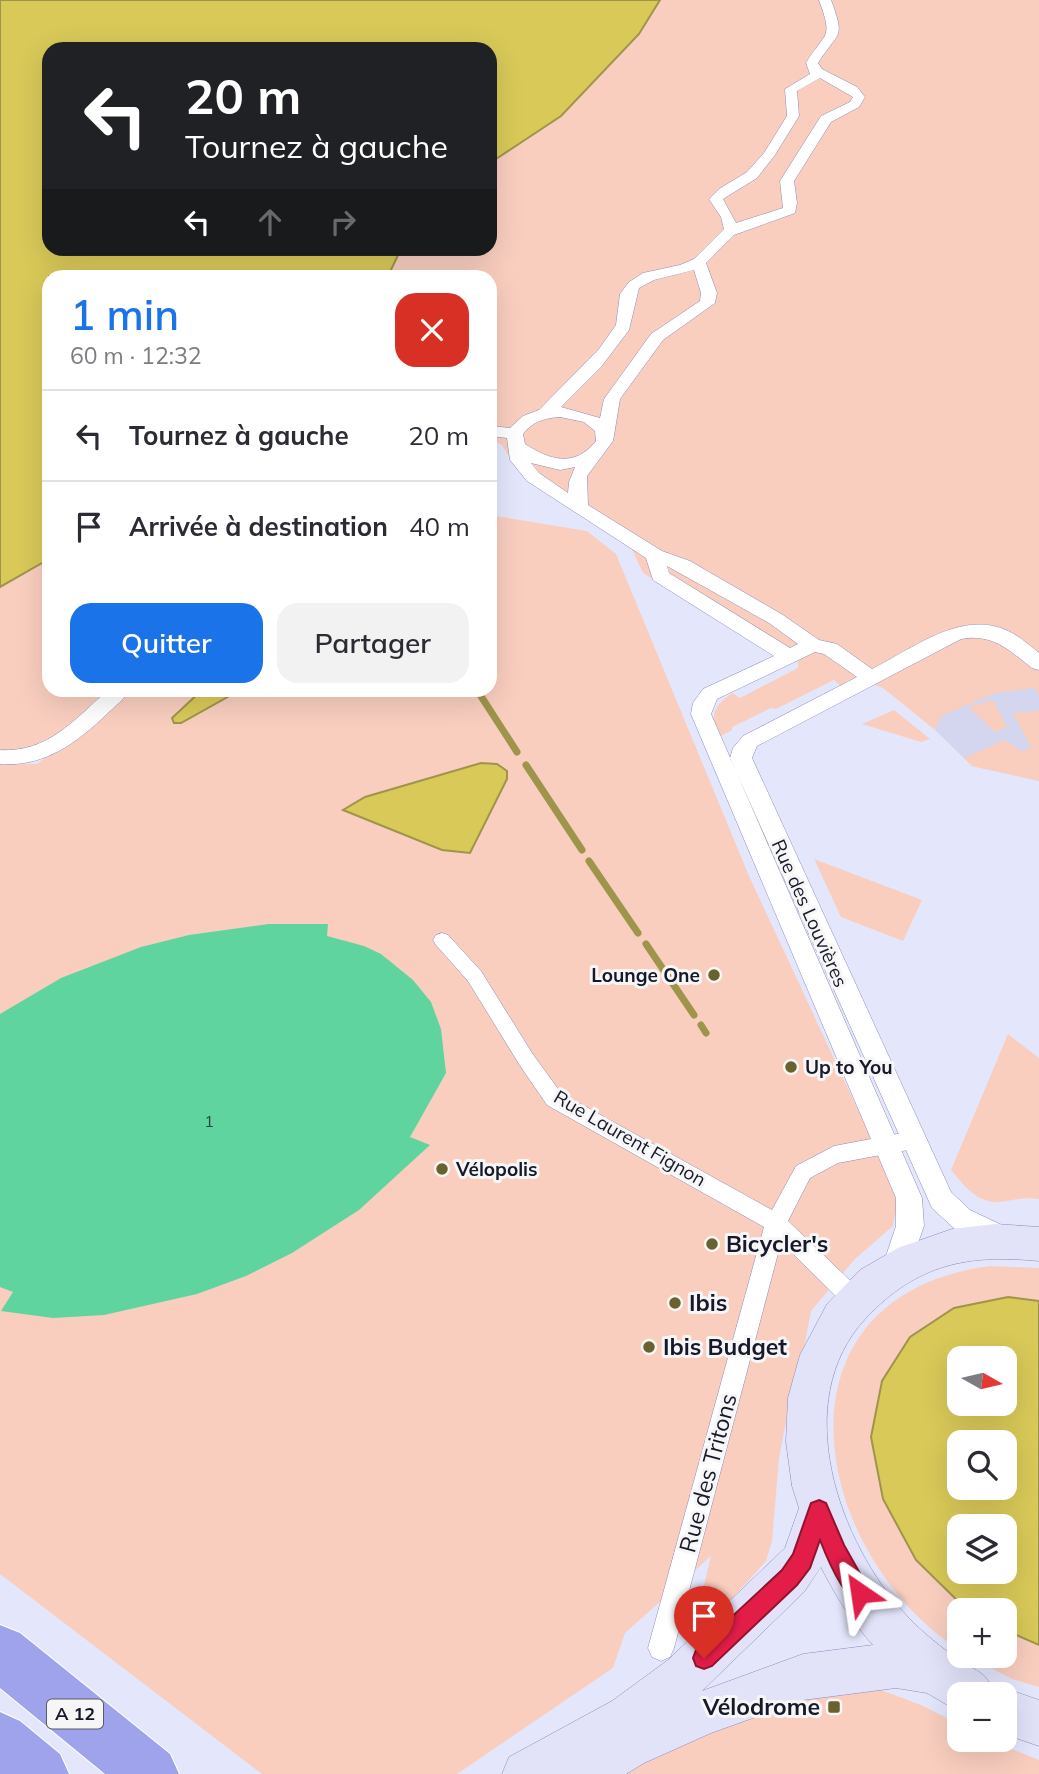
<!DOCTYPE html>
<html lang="fr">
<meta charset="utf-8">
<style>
body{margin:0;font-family:Mulish,sans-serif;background:#f2f2f3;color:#2b2b33;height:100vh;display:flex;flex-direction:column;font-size:26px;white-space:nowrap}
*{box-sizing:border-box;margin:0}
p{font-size:23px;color:#7c7c81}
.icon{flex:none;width:38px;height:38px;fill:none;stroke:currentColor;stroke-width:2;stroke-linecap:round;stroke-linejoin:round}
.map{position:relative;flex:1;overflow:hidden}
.drawer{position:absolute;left:42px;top:270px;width:455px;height:427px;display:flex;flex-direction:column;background:#fff;border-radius:21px;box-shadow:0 7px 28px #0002}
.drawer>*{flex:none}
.banner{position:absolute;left:42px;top:42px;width:455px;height:214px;border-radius:21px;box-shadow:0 7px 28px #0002;background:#202124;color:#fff;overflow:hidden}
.needle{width:46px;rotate:98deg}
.tools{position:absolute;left:947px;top:1346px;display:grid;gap:14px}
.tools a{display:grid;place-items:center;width:70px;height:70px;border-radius:14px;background:#fff;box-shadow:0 7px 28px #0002;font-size:35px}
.pin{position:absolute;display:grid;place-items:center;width:60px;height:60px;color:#fff;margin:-72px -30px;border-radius:50% 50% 50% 0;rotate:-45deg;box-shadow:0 0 7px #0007}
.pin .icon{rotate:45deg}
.me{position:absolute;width:77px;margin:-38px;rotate:328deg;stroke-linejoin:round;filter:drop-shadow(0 0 5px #0008)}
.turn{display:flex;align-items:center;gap:24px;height:147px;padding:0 28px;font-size:32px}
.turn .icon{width:91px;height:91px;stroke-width:2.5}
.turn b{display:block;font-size:49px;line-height:60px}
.lanes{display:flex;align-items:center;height:66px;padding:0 28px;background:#0003;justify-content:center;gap:35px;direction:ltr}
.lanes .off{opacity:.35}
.round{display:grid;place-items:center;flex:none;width:74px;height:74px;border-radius:21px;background:#f2f2f3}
.headline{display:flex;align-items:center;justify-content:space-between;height:119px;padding:0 28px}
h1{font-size:42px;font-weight:600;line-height:52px;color:#1a73e8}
.cta{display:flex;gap:14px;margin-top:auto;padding:14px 28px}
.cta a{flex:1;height:80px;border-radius:21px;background:#1a73e8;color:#fff;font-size:28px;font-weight:600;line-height:80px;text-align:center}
.cta a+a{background:#f2f2f3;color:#2b2b33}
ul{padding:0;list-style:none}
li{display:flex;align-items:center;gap:21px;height:91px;padding:0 28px;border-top:2px solid #e1e1e2}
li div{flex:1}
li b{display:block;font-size:26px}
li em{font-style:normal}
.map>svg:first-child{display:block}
.built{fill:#d3d6ee}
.green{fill:#f9cebf;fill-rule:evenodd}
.water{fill:#d9c959;stroke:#9f944b;stroke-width:2;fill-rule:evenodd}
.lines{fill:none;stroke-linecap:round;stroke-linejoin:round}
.stream{stroke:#9f944b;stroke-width:7}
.building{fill:#5fd49e}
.pedestrian-casing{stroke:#888cbc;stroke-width:1}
.minor-casing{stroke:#888cbc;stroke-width:1}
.secondary-casing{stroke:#888cbc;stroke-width:1}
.motorway-casing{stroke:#fff;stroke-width:2}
.pedestrian{fill:#fff;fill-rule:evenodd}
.minor{fill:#fff;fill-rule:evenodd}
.secondary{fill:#e2e3f9;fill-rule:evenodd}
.motorway{fill:#9fa3eb;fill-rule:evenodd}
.route{fill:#e11d48;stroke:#92132f;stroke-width:2}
.poi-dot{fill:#69612e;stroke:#f6f6f6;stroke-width:2.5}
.labels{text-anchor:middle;stroke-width:6;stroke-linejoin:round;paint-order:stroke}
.number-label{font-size:16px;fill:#294747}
.shield{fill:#f6f6f6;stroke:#5a5b67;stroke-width:2}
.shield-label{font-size:18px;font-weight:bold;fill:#17182a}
.street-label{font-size:19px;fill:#17182a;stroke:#f6f6f6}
.poi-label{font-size:19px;font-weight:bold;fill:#17182a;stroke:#f6f6f6;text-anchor:start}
.near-poi-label{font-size:23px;font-weight:bold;fill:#17182a;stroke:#f6f6f6;text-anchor:start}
.near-street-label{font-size:23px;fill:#17182a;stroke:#f6f6f6}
</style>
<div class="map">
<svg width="1039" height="1774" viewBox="0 0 1039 1774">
<rect width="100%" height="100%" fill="#e4e7fc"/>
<path class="built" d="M1039,686V781L972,766L935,730L948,697Z"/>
<path class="green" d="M0,0H1039V651L1025,659L1039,669V695L1035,688L995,693L941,716L935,730L883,688L875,685L863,689L848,680L841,686L834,680L776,709L771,708L732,727V730L719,737C708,717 715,703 733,693L740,698L798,668V661L791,664L643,573L631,547L548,495L515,467L502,445L490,439V276H49V690H490V515L587,531L616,554L749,876L872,1140L887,1178L893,1177L898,1199L893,1226L855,1259L811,1311L793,1406H789L779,1458L772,1541L766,1561L689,1647L711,1556L625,1633L613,1668L457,1774H262L0,1574V764H37L59,746L30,763L0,760ZM49,49H490V248H49Z
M993,700L1007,727L995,732L968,707Z
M894,710L930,739L921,742L862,724Z
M1039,711V781L972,766L964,758L1004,740L1021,751L1031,748L1013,713Z
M814,859L922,900L903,941L841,917Z
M1008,1034L1039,1058V1199C1026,1197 1019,1199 1006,1201C979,1206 967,1189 951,1170Z
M990,1266L1039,1268V1301L1008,1297L910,1337L881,1381L871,1437L916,1560L967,1610H959V1650C809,1551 764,1296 990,1266Z
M1005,1630L1039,1645V1687L1012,1679L967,1656H1004Z
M873,1687L921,1705L959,1724V1740H989L1039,1760V1774H615L717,1716Z"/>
<path class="water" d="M0,0H660L639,34L561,116L490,163V49H49V248L401,249L388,276H49V559L0,587Z
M202,690H240L181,723H174L172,718Z
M481,763L497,764L507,771V779L470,853L442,850L343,810L365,797Z
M1008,1297L1039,1301V1645L1005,1630L1004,1610H967L916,1560L883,1499L871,1437L882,1381L910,1337L954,1308ZM959,1358H1004V1404H959ZM959,1442H1004V1488H959ZM959,1526H1004V1572H959Z"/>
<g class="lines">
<path class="stream" d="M477,690L517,752
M526,765L582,850
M589,861L638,933
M646,944L694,1015
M701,1025L706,1033"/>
</g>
<path class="building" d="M269,924H328L327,936L364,946L381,954L413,980L431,1002L441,1029L446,1073L410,1137L430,1145L359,1210L292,1253L246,1276L197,1294L104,1315L53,1318L1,1311L13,1292L0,1287V1014L61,978L141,947L189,935Z"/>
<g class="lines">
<defs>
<path id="pedestrian" d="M442,933L448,935L481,971L532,1053L561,1093L772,1210L796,1166L834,1146L913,1131L920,1134L923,1140L920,1146L913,1149L838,1163L810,1178L788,1221L863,1293L866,1300L863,1307L855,1310L847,1307L781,1242L674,1648L670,1657L661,1661L652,1657L648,1648L764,1227L547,1105L519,1064L468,981L436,945L433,940L436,935Z"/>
<path id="minor" d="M819,0H831C846,40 838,31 818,63L822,69L857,87L865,97L859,107L831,122L794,181L797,203L795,213L734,235L706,263L717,293L715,303L663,340L620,399L613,441L587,476L588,505L662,551L690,561L783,615L819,640L837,644L872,669C912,649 962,609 1008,631C1019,636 1029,645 1039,653V670L1032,668C1009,650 992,633 961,639L757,746L752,758L951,1192L970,1210L1010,1229L1014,1238L1010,1247L1000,1250L958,1232L932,1208L730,758L733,748L743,736L857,677L824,654L815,652L717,699L711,714L922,1198L924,1226L906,1277L896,1281L886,1277L882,1268L896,1226V1198L691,714L693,703L703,689L774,656L653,580L646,558L527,481L510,460L507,438L490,436V426L510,428L523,416L539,410L599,349L616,325L620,294L629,282L643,273L680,265L694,259L724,229L721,217L709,199L719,189L747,172L764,153L787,116L785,89L810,74L806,63C825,31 834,41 819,0ZM820,78L853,97L850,102L821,116L780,181L783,208L736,223L723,199L757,178L775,155L799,116L797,91ZM694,270L701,293L700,301L651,334L604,399L600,418L561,407L601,367L629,330L639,288L654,280ZM560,417L584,422L595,431L596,441C575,468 549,460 525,444L523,434C533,421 545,418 560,417ZM531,463L560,470L575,467L569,482L568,493L539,473ZM667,566L769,623L798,644L790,648L669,573Z
M108,690H130C124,699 115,706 107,714C76,743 45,767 0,764V750C48,753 75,719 108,690Z"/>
<path id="secondary" d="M995,1224L1039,1227V1261C967,1254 917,1264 866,1318C788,1401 839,1544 907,1616C923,1633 941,1647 960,1661C967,1666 981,1671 986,1678C989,1681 991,1689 992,1693L1004,1688L1039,1700V1746L1004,1734V1694H959V1712L927,1693L896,1688L803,1700L711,1733L644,1763L626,1774H502L509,1757L612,1701L668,1660L785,1548L799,1508L792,1486L786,1442L788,1398L800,1355L827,1304L860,1270L898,1248L952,1229ZM821,1567C835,1595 852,1622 873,1645L803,1654L702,1691L804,1592Z"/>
<path id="motorway" d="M0,1625L20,1633L170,1754L179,1774H105L0,1688Z
M0,1712L20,1721L60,1754L69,1774H0Z"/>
</defs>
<use href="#pedestrian" class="pedestrian-casing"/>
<use href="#minor" class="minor-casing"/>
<use href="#secondary" class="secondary-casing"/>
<use href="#motorway" class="motorway-casing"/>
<use href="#pedestrian" class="pedestrian"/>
<use href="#minor" class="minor"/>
<use href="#secondary" class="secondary"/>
<use href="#motorway" class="motorway"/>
</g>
<path class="route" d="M819,1500L826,1503L844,1545L871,1593L868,1601L860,1604C843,1597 827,1558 820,1540L810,1568L797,1585L712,1666L704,1669L696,1666L693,1658L696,1650L782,1570L793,1554L811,1503Z"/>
<g class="poi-dot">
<circle cx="714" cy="975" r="7"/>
<circle cx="791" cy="1067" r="7"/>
<circle cx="442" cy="1169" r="7"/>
<circle cx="712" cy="1244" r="7"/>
<circle cx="675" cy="1303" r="7"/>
<circle cx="649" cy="1347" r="7"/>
<rect x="827" y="1700" width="14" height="14" rx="3.5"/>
</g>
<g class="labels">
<g class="number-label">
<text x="209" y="1127">1</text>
</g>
<rect class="shield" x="47" y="1699.5" width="56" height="29" rx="5"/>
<g class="shield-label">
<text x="75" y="1720">A 12</text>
</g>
<g class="street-label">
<text transform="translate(810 913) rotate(66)" y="7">Rue des Louvières</text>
<text transform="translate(630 1138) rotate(30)" y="7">Rue Laurent Fignon</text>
</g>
<g class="poi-label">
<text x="700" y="982" text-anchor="end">Lounge One</text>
<text x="805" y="1074">Up to You</text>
<text x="456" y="1176">Vélopolis</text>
</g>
<g class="near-poi-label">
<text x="726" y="1252">Bicycler's</text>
<text x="689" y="1311">Ibis</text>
<text x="663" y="1355">Ibis Budget</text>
<text x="820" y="1715" text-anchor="end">Vélodrome</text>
</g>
<g class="near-street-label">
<text transform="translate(708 1473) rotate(-75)" y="8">Rue des Tritons</text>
</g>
</g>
</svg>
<div class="tools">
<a><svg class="needle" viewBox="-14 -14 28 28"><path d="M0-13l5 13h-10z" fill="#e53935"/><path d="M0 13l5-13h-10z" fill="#7c7c81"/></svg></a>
<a><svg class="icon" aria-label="search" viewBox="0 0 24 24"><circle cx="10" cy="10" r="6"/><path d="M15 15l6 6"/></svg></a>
<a><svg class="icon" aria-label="layers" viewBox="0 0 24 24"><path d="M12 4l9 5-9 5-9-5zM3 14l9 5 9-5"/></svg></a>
<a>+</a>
<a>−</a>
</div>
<div class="pin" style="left:704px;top:1658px;background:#d93025"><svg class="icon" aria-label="arrive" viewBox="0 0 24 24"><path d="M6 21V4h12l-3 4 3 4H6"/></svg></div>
<svg class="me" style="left:860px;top:1593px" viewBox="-20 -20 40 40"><path d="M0-17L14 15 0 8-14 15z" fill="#e11d48" stroke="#fff" stroke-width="4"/></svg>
<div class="banner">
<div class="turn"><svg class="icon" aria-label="left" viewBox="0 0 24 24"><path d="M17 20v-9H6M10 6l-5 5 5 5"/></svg><div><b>20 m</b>Tournez à gauche</div></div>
<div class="lanes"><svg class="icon" aria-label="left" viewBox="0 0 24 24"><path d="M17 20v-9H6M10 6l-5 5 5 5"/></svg><svg class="icon off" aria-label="ahead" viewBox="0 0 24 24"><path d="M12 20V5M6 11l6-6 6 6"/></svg><svg class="icon off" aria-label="right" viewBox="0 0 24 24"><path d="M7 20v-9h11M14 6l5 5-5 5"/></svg></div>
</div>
<section class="drawer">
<div class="headline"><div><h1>1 min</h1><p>60 m · 12:32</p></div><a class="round" style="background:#d93025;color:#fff"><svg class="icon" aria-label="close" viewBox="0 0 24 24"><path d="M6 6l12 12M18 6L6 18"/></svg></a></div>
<ul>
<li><svg class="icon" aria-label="left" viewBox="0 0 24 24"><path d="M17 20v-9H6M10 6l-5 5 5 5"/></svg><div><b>Tournez à gauche</b></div><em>20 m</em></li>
<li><svg class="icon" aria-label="arrive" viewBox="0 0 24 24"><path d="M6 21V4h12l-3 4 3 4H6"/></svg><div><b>Arrivée à destination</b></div><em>40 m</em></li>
</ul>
<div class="cta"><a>Quitter</a><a>Partager</a></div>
</section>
</div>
